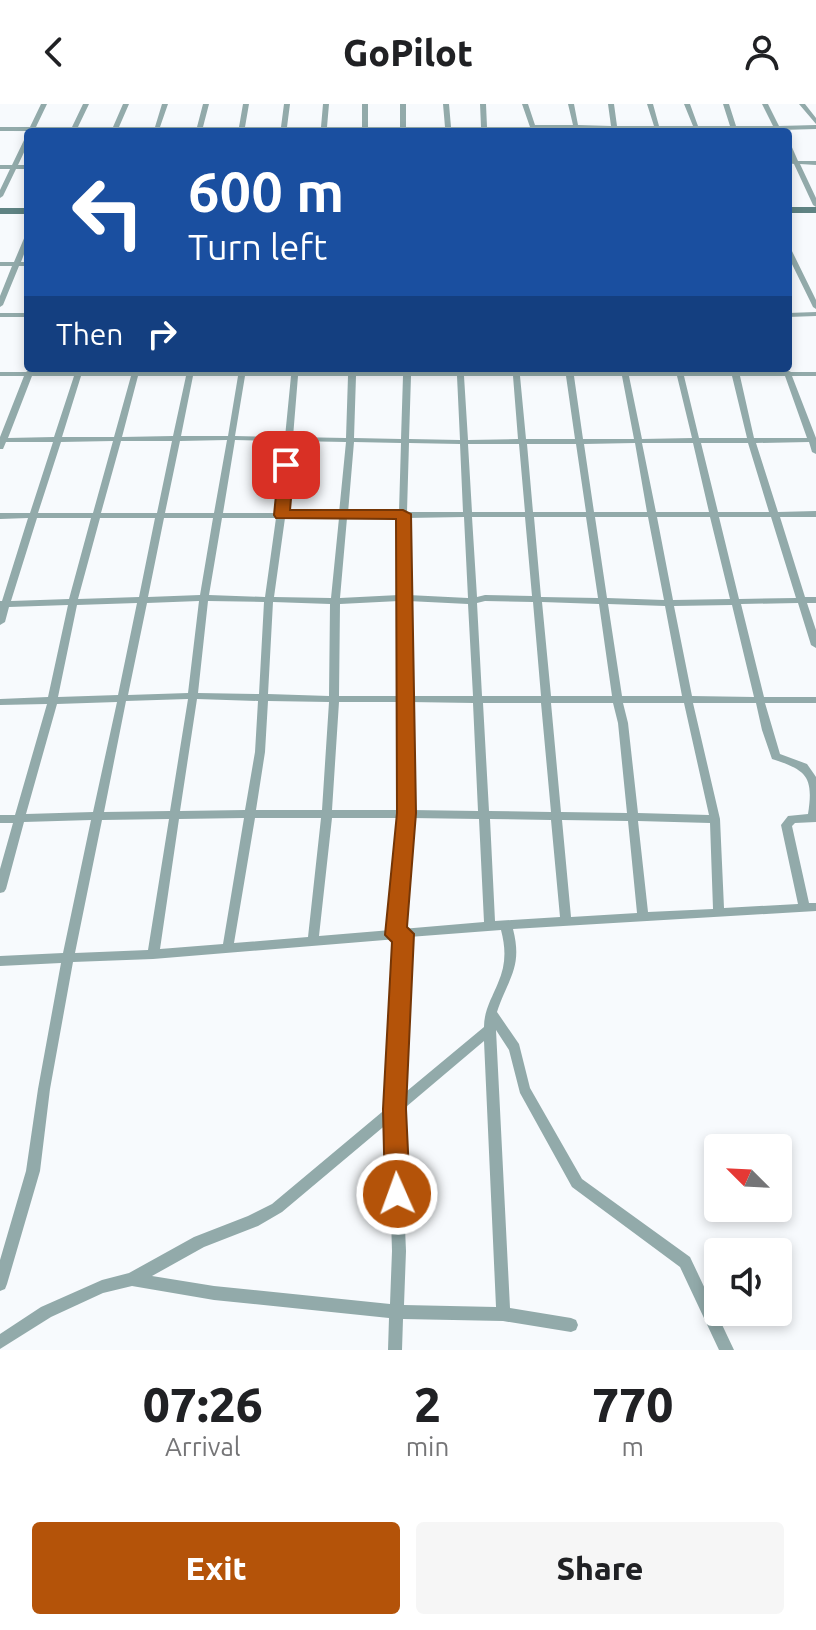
<!DOCTYPE html>
<style>
body{margin:0;font-family:Ubuntu,sans-serif;background:#f6f6f6;color:#202124;height:100vh;display:flex;flex-direction:column;font-size:30px;white-space:nowrap}
*{box-sizing:border-box;margin:0}
p{font-size:26px;color:#757577}
.icon{flex:none;width:44px;height:44px;fill:none;stroke:currentColor;stroke-width:2;stroke-linecap:round;stroke-linejoin:round}
.map{position:relative;height:1246px;overflow:hidden}
.sheet{display:flex;flex-direction:column;background:#fff;flex:1}
.sheet>*{flex:none}
.banner{position:absolute;left:24px;top:24px;width:768px;height:244px;border-radius:8px;box-shadow:0 4px 12px #0003;background:#1a4fa0;color:#fff;overflow:hidden}
.needle{width:52px;rotate:294deg}
.controls{position:absolute;left:704px;top:1030px;display:grid;gap:16px}
.controls a{display:grid;place-items:center;width:88px;height:88px;border-radius:8px;background:#fff;box-shadow:0 4px 12px #0003;font-size:40px}
.pin{position:absolute;display:grid;place-items:center;width:68px;height:68px;color:#fff;margin:-34px;border-radius:16px;box-shadow:0 4px 12px #0006}
.me{position:absolute;width:88px;margin:-44px;rotate:358deg;stroke-linejoin:round;filter:drop-shadow(0 0 6px #0008)}
.turn{display:flex;align-items:center;gap:28px;height:168px;padding:0 32px;font-size:36px}
.turn .icon{width:104px;height:104px;stroke-width:2.5}
.turn b{display:block;font-size:56px;line-height:68px}
.then{display:flex;align-items:center;height:76px;padding:0 32px;background:#0003;gap:16px;font-size:30px}
.eta{display:flex;justify-content:space-evenly;align-items:center;height:136px;text-align:center}
.eta b{font-size:48px;font-weight:800;line-height:56px}
.cta{display:flex;gap:16px;margin-top:auto;padding:16px 32px}
.cta a{flex:1;height:92px;border-radius:8px;background:#b45309;color:#fff;font-size:32px;font-weight:800;line-height:92px;text-align:center}
.cta a+a{background:#f6f6f6;color:#202124}
header{display:flex;justify-content:space-between;align-items:center;height:104px;padding:0 32px;background:#fff;font-size:36px;font-weight:800}
.map>svg:first-child{display:block}
.lines{fill:none;stroke-linecap:round;stroke-linejoin:round}
.minor{fill:#92aaaa;fill-rule:evenodd}
.secondary{fill:#5f8383;fill-rule:evenodd}
.route{fill:#b45309;stroke:#753606;stroke-width:2}
</style>
<header><svg class="icon" aria-label="back" viewBox="0 0 24 24"><path d="M15 5l-7 7 7 7"/></svg>GoPilot<svg class="icon" aria-label="person" viewBox="0 0 24 24"><circle cx="12" cy="8" r="4"/><path d="M4 21q1-7 8-7t8 7"/></svg></header>
<div class="map">
<svg width="816" height="1246" viewBox="0 0 816 1246">
<rect width="100%" height="100%" fill="#f7fafd"/>
<g class="lines">
<path class="minor" d="M41,0H47L36,23H72L83,0H89L78,23H113L123,0H129L119,23H155L162,0H168L160,23H197L203,0H209L203,23H239L243,0H249L245,23H281L284,0H290L287,23H321L323,0H329L327,23H362V0H368V23H400V0H406V23H445L443,0H449L451,23H481L480,0H486L487,23H530L522,0H528L535,21H573L568,0H574L578,21L611,22L608,0H614L617,22H654L647,0H653L659,22H693L684,0H690L698,22H730L723,0H729L736,22H773L762,0H768L779,22L816,21V25L781,26L780,27L769,28V26H737L734,28L731,26L700,25L701,28H695L694,25H579L580,28H574L573,25H537L534,28L0,27V23H30Z
M799,0H805L816,14V20Z
M28,32V40L18,61H28V65H16L3,92L0,94V86L10,65H0V61H12L25,34Z
M788,39L791,41L798,57H816V61L800,60L816,94V103L813,101L794,60L788,59V57L792,56L788,47Z
M28,130V140L21,158H28V162H19L3,201L0,203V192L12,162H0V158H14L25,132Z
M788,143L791,145L816,196V205L813,203L788,152Z
M816,208V212L788,213V209Z
M0,209H28V213H0Z
M76,264H84L83,268H132L133,264H141L140,268H186L187,264H195L194,268H239V264H247L246,268H291L294,264H298L299,268H348L349,264H355L356,268H403L404,264H410L411,268H456L457,264H463L464,268H513L512,264H520V268H566V264H572L573,268H621L620,264H628V268H675L679,265L683,268H731L735,265L739,268H783L787,266L791,268H816V272H792L816,334V350L812,348L809,338L756,339L778,408L816,407V413H780L805,493H816V499H807L816,526V544L811,541L798,499L741,500L764,593H816V599H765L780,650L807,660L814,670L816,673V718L795,719L792,722L809,799H816V807L513,825C523,864 508,874 497,908L519,940L530,984L582,1075L690,1153L734,1246H719L680,1163L572,1083L520,989L509,946L496,926L510,1204L571,1214L576,1216L578,1221L576,1226L571,1228L503,1217L403,1215L402,1246H388L389,1214L214,1196L132,1182L103,1189L51,1213L0,1245V1230L41,1203L102,1176L129,1169L194,1133L248,1112L272,1100L388,1003L397,835L153,855L73,858L50,985L40,1067L7,1180L5,1185L0,1187V1156L26,1067L38,985L61,859L0,862V852L63,849L91,716L24,718L6,785L4,788L0,789V765L13,719H0V711H15L47,600L0,601V595L48,593L68,501L9,503L5,518L0,521V497H2L28,414L0,415V409H30L53,338H6L3,345H0V333L24,272H0V268H26L30,265L33,268H75ZM32,272H74L54,333L8,334ZM81,272H131L114,333H62ZM138,272H186L173,332L122,333ZM193,272H238L228,332H181ZM245,272H291L285,333L235,332ZM298,272H348L346,334L293,333ZM356,272H403L401,335L354,334ZM411,272H457L460,336L409,335ZM464,272H513L518,335L468,336ZM520,272H566L575,335H526ZM574,272H622L634,335H583ZM629,272H677L692,334L642,335ZM684,272H732L747,334H699ZM740,272H785L807,334H754ZM227,336L214,409H165L180,337ZM235,336L284,337L277,409H223ZM113,337L93,409H38L61,338ZM121,337H172L157,409H101ZM292,337L346,338L339,409H285ZM354,338L401,339L399,408L348,409ZM409,339L460,340L463,408H407ZM635,339L647,408H594L584,340ZM642,339H693L709,408H656ZM701,339H748L769,408H718ZM468,340H519L525,408H472ZM527,340H576L586,408H533ZM464,413L468,494L408,491L407,414ZM472,413H525L532,492L485,491L477,493ZM534,413H586L598,494L541,493ZM595,413H648L664,496L607,494ZM657,413H710L730,495L673,496ZM719,413H771L796,494L739,495ZM37,414H91L69,495L11,497ZM100,414H155L139,493L78,495ZM164,414H213L200,491L148,493ZM222,414H276L265,493L209,491ZM285,414H339L331,494L274,493ZM347,414H399V491L340,494ZM199,497L188,589L128,591L147,499ZM208,497L264,498L259,590L198,589ZM399,497L400,592H339L340,500ZM408,497L468,500L473,592H410ZM485,497L533,498L541,592H482L477,499ZM273,498L330,500L329,592L268,590ZM542,498L599,500L612,592H551ZM137,499L118,591L58,593L77,501ZM608,500L665,502L682,592H622ZM732,501L754,593L692,592L674,502ZM188,595L170,707L104,708L126,597ZM197,595L258,597L255,648L245,706L180,707ZM268,597L329,598L322,706H256L265,648ZM117,598L93,708L26,710L57,600ZM339,598H400L401,706H332ZM410,598L473,599L478,707L411,706ZM483,599H541L551,708L489,707ZM551,599H613L618,619L627,709L561,708ZM623,599H684L709,711L638,709L628,619ZM693,599H756L762,626L772,655C806,666 814,672 808,710L788,712L781,721L798,800L724,804L720,715ZM244,714L223,840L160,845L179,715ZM255,714H321L308,833L234,839ZM332,714H400L391,826L319,832ZM411,714L479,715L484,818L402,825ZM169,715L148,846L75,849L102,716ZM490,715L551,716L560,813L495,817ZM562,716L628,717L637,809L571,813ZM638,717L710,719L713,805L648,808ZM501,826C506,845 506,861 498,879C492,894 484,906 484,923L401,992L409,833ZM484,937L496,1203L404,1201L406,1147L400,1008ZM388,1019L392,1147L390,1200L214,1182L152,1172L204,1143L258,1122L282,1108Z"/>
<path class="secondary" d="M788,103H816V109H788Z
M0,104H28V110H0Z"/>
</g>
<path class="route" d="M286,356L294,361L290,406H403L411,410L416,709L407,823L414,830L406,1005L410,1090L406,1098L397,1101L389,1098L385,1090L383,1005L392,838L385,831L397,709L396,415L276,414L274,411L279,361Z"/>
</svg>
<div class="controls">
<a><svg class="needle" viewBox="-14 -14 28 28"><path d="M0-13l5 13h-10z" fill="#e53935"/><path d="M0 13l5-13h-10z" fill="#757577"/></svg></a>
<a><svg class="icon" aria-label="sound" viewBox="0 0 24 24"><path d="M4 9h4l5-4v14l-5-4H4zM17 9q2 3 0 6"/></svg></a>
</div>
<div class="pin" style="left:286px;top:361px;background:#d93025"><svg class="icon" aria-label="arrive" viewBox="0 0 24 24"><path d="M6 21V4h12l-3 4 3 4H6"/></svg></div>
<svg class="me" style="left:397px;top:1090px" viewBox="-20 -20 40 40"><circle r="17" fill="#b45309" stroke="#fff" stroke-width="3"/><path d="M0-11L8 9 0 5-8 9z" fill="#fff"/></svg>
<div class="banner">
<div class="turn"><svg class="icon" aria-label="left" viewBox="0 0 24 24"><path d="M17 20v-9H6M10 6l-5 5 5 5"/></svg><div><b>600 m</b>Turn left</div></div>
<div class="then">Then<svg class="icon" aria-label="right" viewBox="0 0 24 24"><path d="M7 20v-9h11M14 6l5 5-5 5"/></svg></div>
</div>
</div>
<section class="sheet">
<div class="eta">
<div><b>07:26</b><p>Arrival</p></div>
<div><b>2</b><p>min</p></div>
<div><b>770</b><p>m</p></div>
</div>
<div class="cta"><a>Exit</a><a>Share</a></div>
</section>
